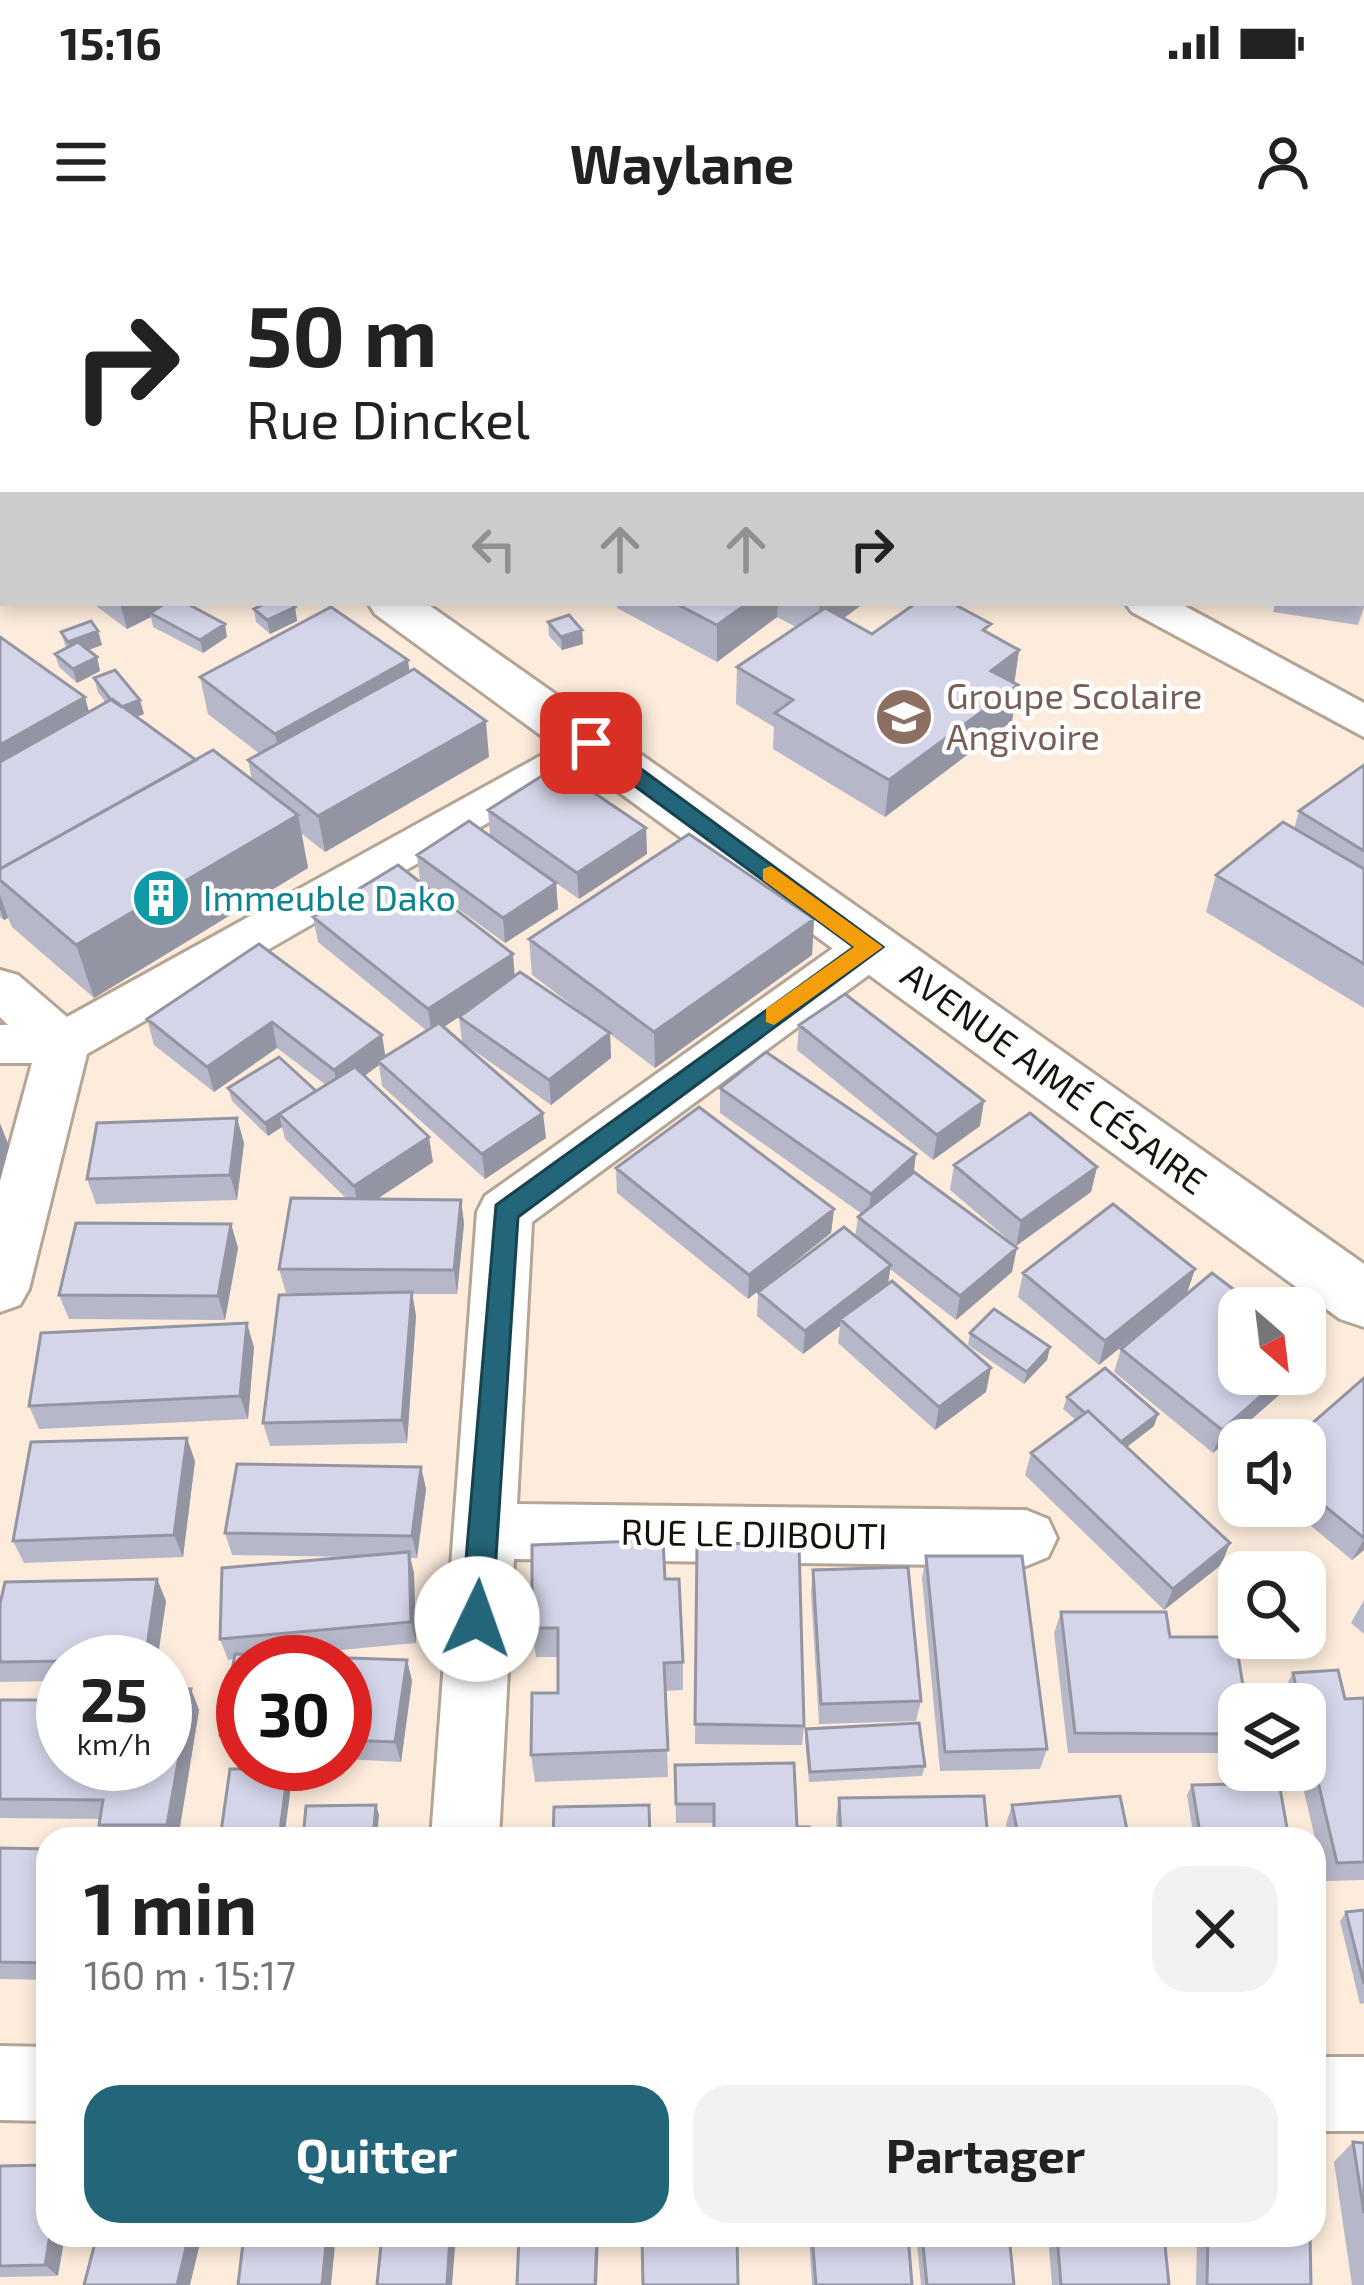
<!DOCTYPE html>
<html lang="fr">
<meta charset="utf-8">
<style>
body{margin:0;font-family:"Exo 2",sans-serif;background:#f2f2f2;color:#222;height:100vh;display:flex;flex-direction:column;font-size:45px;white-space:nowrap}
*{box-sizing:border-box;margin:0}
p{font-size:39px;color:#767676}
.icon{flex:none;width:66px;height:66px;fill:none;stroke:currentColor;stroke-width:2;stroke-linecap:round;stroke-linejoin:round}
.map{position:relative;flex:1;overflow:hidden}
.sheet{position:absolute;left:36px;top:1587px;width:1290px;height:420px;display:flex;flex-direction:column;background:#fff;border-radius:36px;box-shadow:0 6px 18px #0003}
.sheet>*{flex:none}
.banner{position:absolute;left:0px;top:0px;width:1365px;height:366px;box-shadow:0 6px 18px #0003;background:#fff;color:#222;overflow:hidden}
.needle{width:78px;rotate:152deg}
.controls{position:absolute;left:1218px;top:1047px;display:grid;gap:24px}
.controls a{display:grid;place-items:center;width:108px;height:108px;border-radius:24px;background:#fff;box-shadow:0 6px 18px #0003;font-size:60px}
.speed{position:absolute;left:36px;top:1395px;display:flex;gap:24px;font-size:60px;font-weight:700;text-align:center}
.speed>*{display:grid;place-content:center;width:156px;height:156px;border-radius:50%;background:#fff;box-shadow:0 6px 18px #0003;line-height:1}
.speed small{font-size:30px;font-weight:400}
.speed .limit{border:18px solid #d22;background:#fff;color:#111}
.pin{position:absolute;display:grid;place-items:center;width:102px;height:102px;color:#fff;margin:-51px;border-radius:24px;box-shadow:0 6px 18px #0006}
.me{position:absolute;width:132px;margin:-66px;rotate:3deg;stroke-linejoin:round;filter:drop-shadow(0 0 9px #0008)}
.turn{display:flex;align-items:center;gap:42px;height:252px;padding:0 48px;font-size:54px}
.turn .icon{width:156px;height:156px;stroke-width:2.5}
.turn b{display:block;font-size:84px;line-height:102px}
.lanes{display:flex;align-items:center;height:114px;padding:0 48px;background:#0003;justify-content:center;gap:60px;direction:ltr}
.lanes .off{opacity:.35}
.round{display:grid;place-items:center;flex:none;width:126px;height:126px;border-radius:36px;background:#f2f2f2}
.head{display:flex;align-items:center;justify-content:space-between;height:204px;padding:0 48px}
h1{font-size:72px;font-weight:700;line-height:90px}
.primary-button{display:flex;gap:24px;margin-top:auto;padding:24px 48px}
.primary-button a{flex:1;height:138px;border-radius:36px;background:#246679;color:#fff;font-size:48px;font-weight:700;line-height:138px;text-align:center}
.primary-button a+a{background:#f2f2f2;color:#222}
.status{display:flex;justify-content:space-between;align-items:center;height:84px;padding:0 60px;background:#fff;direction:ltr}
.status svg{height:33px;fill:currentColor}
header{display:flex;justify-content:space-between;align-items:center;height:156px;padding:0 48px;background:#fff;font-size:54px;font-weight:700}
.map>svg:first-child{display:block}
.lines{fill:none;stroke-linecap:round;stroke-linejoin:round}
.minor-casing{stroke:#b4a595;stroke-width:6}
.tertiary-casing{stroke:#b4a595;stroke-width:6}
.minor{fill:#fff;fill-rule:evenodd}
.tertiary{fill:#fff;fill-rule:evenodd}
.wall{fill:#b6b7c8}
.shaded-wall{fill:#9495a3}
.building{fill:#d4d5e9;stroke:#9495a3;stroke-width:3}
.route{fill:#246679;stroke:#17424f;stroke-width:3}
.slow{fill:#f59e0b}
.labels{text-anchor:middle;stroke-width:9;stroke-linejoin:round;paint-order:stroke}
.education-label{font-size:36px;fill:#785e54;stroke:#fff;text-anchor:start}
.culture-label{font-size:36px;fill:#0d838f;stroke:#fff;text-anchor:start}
.street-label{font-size:36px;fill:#16110b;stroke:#fff}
</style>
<div class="status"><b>15:16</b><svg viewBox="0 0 49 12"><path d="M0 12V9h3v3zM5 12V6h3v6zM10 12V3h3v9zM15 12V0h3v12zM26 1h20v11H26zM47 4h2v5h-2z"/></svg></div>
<header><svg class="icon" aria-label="menu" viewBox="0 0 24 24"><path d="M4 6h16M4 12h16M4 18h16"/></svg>Waylane<svg class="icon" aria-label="person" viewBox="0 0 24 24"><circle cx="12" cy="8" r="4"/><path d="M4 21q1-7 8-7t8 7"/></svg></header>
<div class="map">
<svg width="1364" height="2045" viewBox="0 0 1364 2045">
<rect width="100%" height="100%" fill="#fdecdc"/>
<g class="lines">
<defs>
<path id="minor" d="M309,0H376L307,3Z
M432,0H472L474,3H434Z
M880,0H919L878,3Z
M0,22H3V44H0Z
M1125,363H1179L1364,463V497L1132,372Z
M591,488L607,492L614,503L607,514L87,814L29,1049L20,1065L0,1072V941L32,823H0V785H8L0,777V730L18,735L67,777Z
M871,689L889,694L896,707L889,720L532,982L517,1264L1026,1270L1048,1279L1057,1298L1048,1317L1026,1326L514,1319L499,1599H431L477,972L485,956L853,694Z
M0,1806L48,1807V1881L0,1880Z
M1314,1817H1364V1891H1314Z"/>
<path id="tertiary" d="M0,71L3,72V99L0,98Z
M368,363H426L1364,1024V1087L1340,1079L375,374Z"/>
</defs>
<use href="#minor" class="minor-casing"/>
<use href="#tertiary" class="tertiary-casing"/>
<use href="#minor" class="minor"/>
<use href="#tertiary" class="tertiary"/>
</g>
<path class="wall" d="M1003,0H1213L1208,3H1003Z
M1259,0H1314L1309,3H1250Z
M1334,0H1364V42L1362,41V3H1333Z
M1364,83V144L1362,143V84Z
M1362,304H1364V367L1358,385L1273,372L1275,363H1362Z
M92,363H186L227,397L203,413L153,387L151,377L127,389Z
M617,363H864L844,378L872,394H990L1019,410L1014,443L1018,445L1012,481L885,577L773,509L774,487L736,464L737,427L796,387L777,377L717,422L617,368Z
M295,367L297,381L270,394L256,382L254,369Z
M548,382L582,390L583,404L562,410L549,396Z
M98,391L102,405L88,410L97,417L100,431L77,443L59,427L55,414L66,408L61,392Z
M0,397L89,472L106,463L98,452L94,438L144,474L136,477L196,520L252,540L248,520L260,514L208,474L200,437L410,432L489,517L325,612L302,594L308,628L94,758L12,687L8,678L4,680L0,677Z
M1364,525V768L1206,672L1216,635L1294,589L1299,571Z
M488,570L646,588L647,614L579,659L556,643L558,669L505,703L420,641L417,615L490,596Z
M313,677L515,736L601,787L532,735L529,699L814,679L812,715L655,828L610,794L611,818L551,865L462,802L459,777L466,772L444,787L546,898L485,939L382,846L379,825L364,836L433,922L377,959L461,960L464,984L457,1054H412L416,1076L407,1203L270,1206L263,1183L357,1053H286L279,1029L347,959L285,899L282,887L268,896L232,861L228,848L316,852L326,845L277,808L214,852L154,805L147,779L259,704L385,817L427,791L318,702Z
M799,785L980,886L933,920L797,810Z
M720,848L914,933L1012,1032L956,1080L890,1029L888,1044L986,1152L935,1190L838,1103L840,1086L803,1114L757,1076L758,1052L855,997L858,977L862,974L720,873Z
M237,878L244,903L237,960L96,964L87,939Z
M954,925L1097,927L1091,952L1016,1006L950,950Z
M616,928L834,969L831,993L748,1059L617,953Z
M231,984L238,1008L225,1080L69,1079L59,1055Z
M1195,1029L1187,1053L1099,1125L1018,1057L1023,1033Z
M970,1093L1050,1107L1047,1120L1024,1144L968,1105Z
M254,1107L248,1179L39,1189L29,1166Z
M1121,1109L1239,1134H1303L1213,1213L1114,1132Z
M1364,1138V1310L1352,1320L1287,1266H1305V1200Z
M1067,1157L1158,1174L1154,1186L1127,1207L1230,1303L1221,1325L1164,1370L1025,1235L1031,1213L1076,1180L1063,1169Z
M195,1221L183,1317L24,1323L13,1301Z
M421,1227L426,1249L417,1318H410L414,1333L416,1403L275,1416L407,1420L412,1441L401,1522L345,1519V1422H243V1516L229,1515L220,1495L234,1419L228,1420L220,1399L351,1317L232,1315L225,1293Z
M697,1303L804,1486L802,1505L695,1504Z
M926,1316L1047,1509L1040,1529L940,1531L922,1338Z
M813,1330L921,1461L916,1481L819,1484L811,1352Z
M157,1339L166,1361L157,1422H63V1441L0,1442V1364Z
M665,1339L683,1422V1450L665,1451L668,1537L535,1542L531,1515L558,1453V1417H536L532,1388Z
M1364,1360V1394L1351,1383Z
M1061,1372L1170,1397L1239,1464V1513H1068L1054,1393Z
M1293,1433L1345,1459L1364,1458V1640L1325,1641L1299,1530H1305V1464H1284L1282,1453Z
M191,1449L199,1470L178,1599H107L99,1585L100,1579L0,1578V1460H63Z
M806,1489L925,1526L922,1536L809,1542L805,1499Z
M675,1525L797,1587L810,1599H713V1583H676Z
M1192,1545L1289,1599H1194L1187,1555Z
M839,1558L988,1599H837L836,1577Z
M1012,1565L1129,1599H1009L1006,1584Z
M0,1608L48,1609V1740L0,1739Z
M1364,1670V1763L1360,1764L1340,1681L1346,1672Z
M1353,1902L1364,1903V2045H1352L1334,1922Z
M0,1926L58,2036L0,2037Z
M809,1995H908L912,2045H812Z
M916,1995H1009L1014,2045H921Z
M1048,1995H1164L1169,2045H1052Z
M1197,1995H1310L1311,2045H1196Z"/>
<path class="shaded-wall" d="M98,0H130L113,3H99Z
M1189,0H1213L1208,3H1189Z
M1287,0H1314L1309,3H1287Z
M3,151V180L0,182V153Z
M120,363H178L150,373L151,377L127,389Z
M748,363H778L777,377L717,422V385Z
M820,363H864L817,398Z
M295,367L297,381L270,394L267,380Z
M225,384L227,397L203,413L200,400Z
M582,390L583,404L562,410L561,397Z
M98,391L102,405L72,416L68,402Z
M1019,410L1014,446L991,431Z
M97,417L100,431L77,443L73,429Z
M408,420L413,457L283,531L275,494Z
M1018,445L1012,481L885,577L889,540Z
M85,457L95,494L0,548V505Z
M140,460L144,474L122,482L118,468Z
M486,481L489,517L325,612L318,576Z
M298,575L308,628L94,758L76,705Z
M646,588L647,614L579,659L577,633Z
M556,643L558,669L505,703L503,678Z
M0,655L8,678L4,680L0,669Z
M814,679L812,715L655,828L654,792Z
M513,714L515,739L432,795L428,769Z
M272,782L277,808L214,852L207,827Z
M610,793L611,818L551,865L549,840Z
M382,795L386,820L378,821L379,825L339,855L334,830Z
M984,861L980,886L933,920L937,895Z
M543,873L546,898L485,939L482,914Z
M279,874L282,887L268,896L265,883Z
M237,878L244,903L237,960L230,935Z
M0,883L9,906L0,940Z
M429,897L433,922L359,971L354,946Z
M916,914L913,939L868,978L871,954Z
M1097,927L1091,952L1016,1006L1021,981Z
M461,960L464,984L457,1054L454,1030Z
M834,969L831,993L748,1059L749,1035Z
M231,984L238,1008L225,1080L218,1056Z
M1017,1008L1012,1032L956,1080L960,1056Z
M891,1025L887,1049L840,1079V1086L803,1114L805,1091Z
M1195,1029L1187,1053L1099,1125L1105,1101Z
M412,1052L416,1076L407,1203L402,1180Z
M247,1083L254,1107L248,1179L240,1156Z
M1050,1107L1047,1120L1024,1144L1027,1132Z
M991,1128L986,1152L935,1190L939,1167Z
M1286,1134H1303L1213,1213L1222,1190Z
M1158,1174L1154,1186L1115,1216L1119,1204Z
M187,1198L195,1221L183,1317L174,1295Z
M421,1227L426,1249L417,1318L412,1296Z
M1364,1299V1310L1352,1320Z
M1230,1303L1221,1325L1164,1370L1173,1349Z
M409,1312L414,1333L416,1403L411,1382Z
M157,1339L166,1361L157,1422H146Z
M407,1420L412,1441L401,1522L395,1502Z
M191,1449L199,1470L178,1599H174L167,1585Z
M288,1529L292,1539L284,1599H279Z
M376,1565L379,1575L377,1599H373Z
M50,1995H65L58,2036L45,2025Z
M189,1995H202L190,2045H177Z
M327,1995H336L331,2045H322Z
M450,1995H456L452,2045H447Z
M597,1995H599L597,2045H595Z"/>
<path class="building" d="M387,0H417L422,3H380Z
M582,0H650L657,3H588Z
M1036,0H1157L1151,3H1041Z
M1335,0H1364V14L1362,13V3H1341Z
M1362,304H1364V359H1362Z
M166,363H186L225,384L200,400L150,373Z
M266,363H290L295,367L267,380L254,369Z
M675,363H748L717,385Z
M916,363H952L991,384L983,390L1019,410L991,431L1018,445L889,540L775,473L793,460L737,427L825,368L872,394Z
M331,367L408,420L275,494L200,437Z
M569,375L582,390L561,397L548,382Z
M91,381L98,391L68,402L61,392Z
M0,397L85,457L0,505Z
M78,402L97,417L73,429L55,414Z
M414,429L486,481L318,576L248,520Z
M115,430L140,460L122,467L111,460L94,438Z
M112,459L196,520L0,629V522Z
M213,510L298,575L76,705L0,640V629Z
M1364,525V611L1299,571Z
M556,527L646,588L577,633L488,570Z
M469,581L556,643L503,678L417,615Z
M1283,582L1364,629V724L1216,635Z
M689,594L814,679L654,792L529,699Z
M398,625L513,714L428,769L313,677Z
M259,704L382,795L334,830L272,782L207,827L147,779Z
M520,732L610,793L549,840L459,777Z
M845,754L984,861L937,895L799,785Z
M439,783L543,873L482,914L378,821Z
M766,812L916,914L871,954L720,848Z
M279,817L316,851L265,883L228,848Z
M355,827L429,897L354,946L279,874Z
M699,867L834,969L749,1035L616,928Z
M1030,873L1097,927L1021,981L954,925Z
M237,878L230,935L87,939L97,883Z
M914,932L1017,1008L960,1056L858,977Z
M291,958L461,960L454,1030L279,1029Z
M1113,964L1195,1029L1105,1101L1023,1033Z
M76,983L231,984L218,1056L59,1055Z
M844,987L891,1025L805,1091L758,1052Z
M1212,1033L1258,1068H1239V1134H1286L1222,1190L1121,1109Z
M892,1041L991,1128L939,1167L840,1079Z
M412,1052L402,1180L263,1183L279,1055Z
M994,1069L1050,1107L1027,1132L970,1093Z
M247,1083L240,1156L29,1166L41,1093Z
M1305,1104L1313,1110L1305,1118Z
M1105,1128L1158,1174L1121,1202L1088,1171L1085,1173L1067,1157Z
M1364,1138V1298L1305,1250V1200H1293Z
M1088,1171L1230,1303L1173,1349L1031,1213Z
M187,1198L174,1295L13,1301L31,1202Z
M237,1224L421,1227L412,1296L225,1293Z
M663,1300L665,1339H679L683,1422L664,1423L668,1510L531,1515L532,1453H558V1388H532V1305Z
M697,1303L799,1304L804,1486L695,1484Z
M409,1312L411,1382L220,1399L222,1328Z
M926,1316H1022L1047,1509L945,1512Z
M908,1327L921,1461L821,1464L813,1330Z
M157,1339L145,1420L0,1422V1364L5,1342Z
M1061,1372H1166L1170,1397H1235L1246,1464H1239V1494L1075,1493Z
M235,1414L407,1420L395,1502L345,1500V1422H243V1496L220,1495Z
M1338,1430L1345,1459L1364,1458V1622L1337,1623L1305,1486V1464H1300L1293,1433Z
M165,1449H191L167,1585H99L103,1560L0,1559V1460H63V1524H165Z
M919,1483L925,1526L810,1532L806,1489Z
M794,1523L797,1587H809L810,1599H714V1564H676L675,1525Z
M230,1529H288L279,1599H220Z
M1279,1543L1289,1599H1201L1192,1545Z
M984,1556L988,1599H841L839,1558Z
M1120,1556L1129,1599H1019L1012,1565Z
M376,1565L373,1599H303L306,1566Z
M649,1565L650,1599H553L554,1567Z
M0,1608L48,1609V1723L0,1722Z
M1364,1670V1744L1346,1672Z
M1353,1902L1364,1903V1973Z
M48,1925V1995H50L45,2025L0,2026V1926Z
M97,1995H189L177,2045H84Z
M244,1995H327L322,2045H238Z
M382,1995H450L447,2045H377Z
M519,1995H597L595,2045H517Z
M642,1995H737L738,2045H643Z
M812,1995H908L912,2045H816Z
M922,1995H1009L1014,2045H927Z
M1057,1995H1164L1169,2045H1061Z
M1208,1995H1310L1311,2045H1207Z"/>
<path class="route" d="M583,498H599L883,707L518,977L492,1379L488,1389L477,1393L466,1389L461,1379L496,965L854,707L583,508Z"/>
<path class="slow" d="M771,626L883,707L774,785L766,782V769L854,707L763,640V629Z"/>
<defs>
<symbol id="school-disc" viewBox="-11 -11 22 22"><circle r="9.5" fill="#8d6e63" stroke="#fff"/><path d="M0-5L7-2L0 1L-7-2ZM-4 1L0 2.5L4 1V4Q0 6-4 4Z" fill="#fff"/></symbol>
<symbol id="building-disc" viewBox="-11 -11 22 22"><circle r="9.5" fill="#0f9aa8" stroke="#fff"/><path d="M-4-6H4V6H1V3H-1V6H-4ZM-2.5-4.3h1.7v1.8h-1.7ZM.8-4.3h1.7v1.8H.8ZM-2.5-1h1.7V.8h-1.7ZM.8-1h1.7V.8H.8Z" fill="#fff"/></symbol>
</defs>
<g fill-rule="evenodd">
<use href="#school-disc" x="871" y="444" width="66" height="66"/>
<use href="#building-disc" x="128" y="625" width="66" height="66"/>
</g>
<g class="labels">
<g class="education-label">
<text x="946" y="469">Groupe Scolaire<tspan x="946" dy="41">Angivoire</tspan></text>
</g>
<g class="culture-label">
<text x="203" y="671">Immeuble Dako</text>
</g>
<g class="street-label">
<text transform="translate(1054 838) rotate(36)" y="13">AVENUE AIMÉ CÉSAIRE</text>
<text transform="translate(754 1294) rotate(1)" y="13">RUE LE DJIBOUTI</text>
</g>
</g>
</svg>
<div class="controls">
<a><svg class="needle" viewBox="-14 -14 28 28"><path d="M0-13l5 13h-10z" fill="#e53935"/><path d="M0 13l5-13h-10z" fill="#767676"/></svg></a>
<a><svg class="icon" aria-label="sound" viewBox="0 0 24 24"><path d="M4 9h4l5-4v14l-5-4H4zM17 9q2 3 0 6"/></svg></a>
<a><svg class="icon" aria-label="search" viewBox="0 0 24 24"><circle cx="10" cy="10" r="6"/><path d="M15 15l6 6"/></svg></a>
<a><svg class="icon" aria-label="layers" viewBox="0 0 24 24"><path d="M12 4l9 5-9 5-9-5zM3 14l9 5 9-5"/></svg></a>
</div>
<div class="speed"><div>25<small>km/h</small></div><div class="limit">30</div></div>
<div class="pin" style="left:591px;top:503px;background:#d93025"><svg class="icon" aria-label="arrive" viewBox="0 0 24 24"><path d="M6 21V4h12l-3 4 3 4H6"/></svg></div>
<svg class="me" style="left:477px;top:1379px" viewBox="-20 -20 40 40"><circle r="19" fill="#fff"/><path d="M0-13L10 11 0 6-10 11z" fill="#246679"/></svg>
<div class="banner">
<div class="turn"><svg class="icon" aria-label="right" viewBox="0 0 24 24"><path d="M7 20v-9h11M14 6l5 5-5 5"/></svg><div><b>50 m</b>Rue Dinckel</div></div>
<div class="lanes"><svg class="icon off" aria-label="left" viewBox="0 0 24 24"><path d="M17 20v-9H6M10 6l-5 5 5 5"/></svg><svg class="icon off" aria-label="ahead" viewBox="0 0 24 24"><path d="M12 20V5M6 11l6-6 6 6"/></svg><svg class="icon off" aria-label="ahead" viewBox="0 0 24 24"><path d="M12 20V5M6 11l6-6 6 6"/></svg><svg class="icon" aria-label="right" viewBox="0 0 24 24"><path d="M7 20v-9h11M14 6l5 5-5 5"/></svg></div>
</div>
<section class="sheet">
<div class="head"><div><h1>1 min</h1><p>160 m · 15:17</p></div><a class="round"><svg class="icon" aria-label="close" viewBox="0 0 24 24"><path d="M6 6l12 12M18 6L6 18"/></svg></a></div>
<div class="primary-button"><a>Quitter</a><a>Partager</a></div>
</section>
</div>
